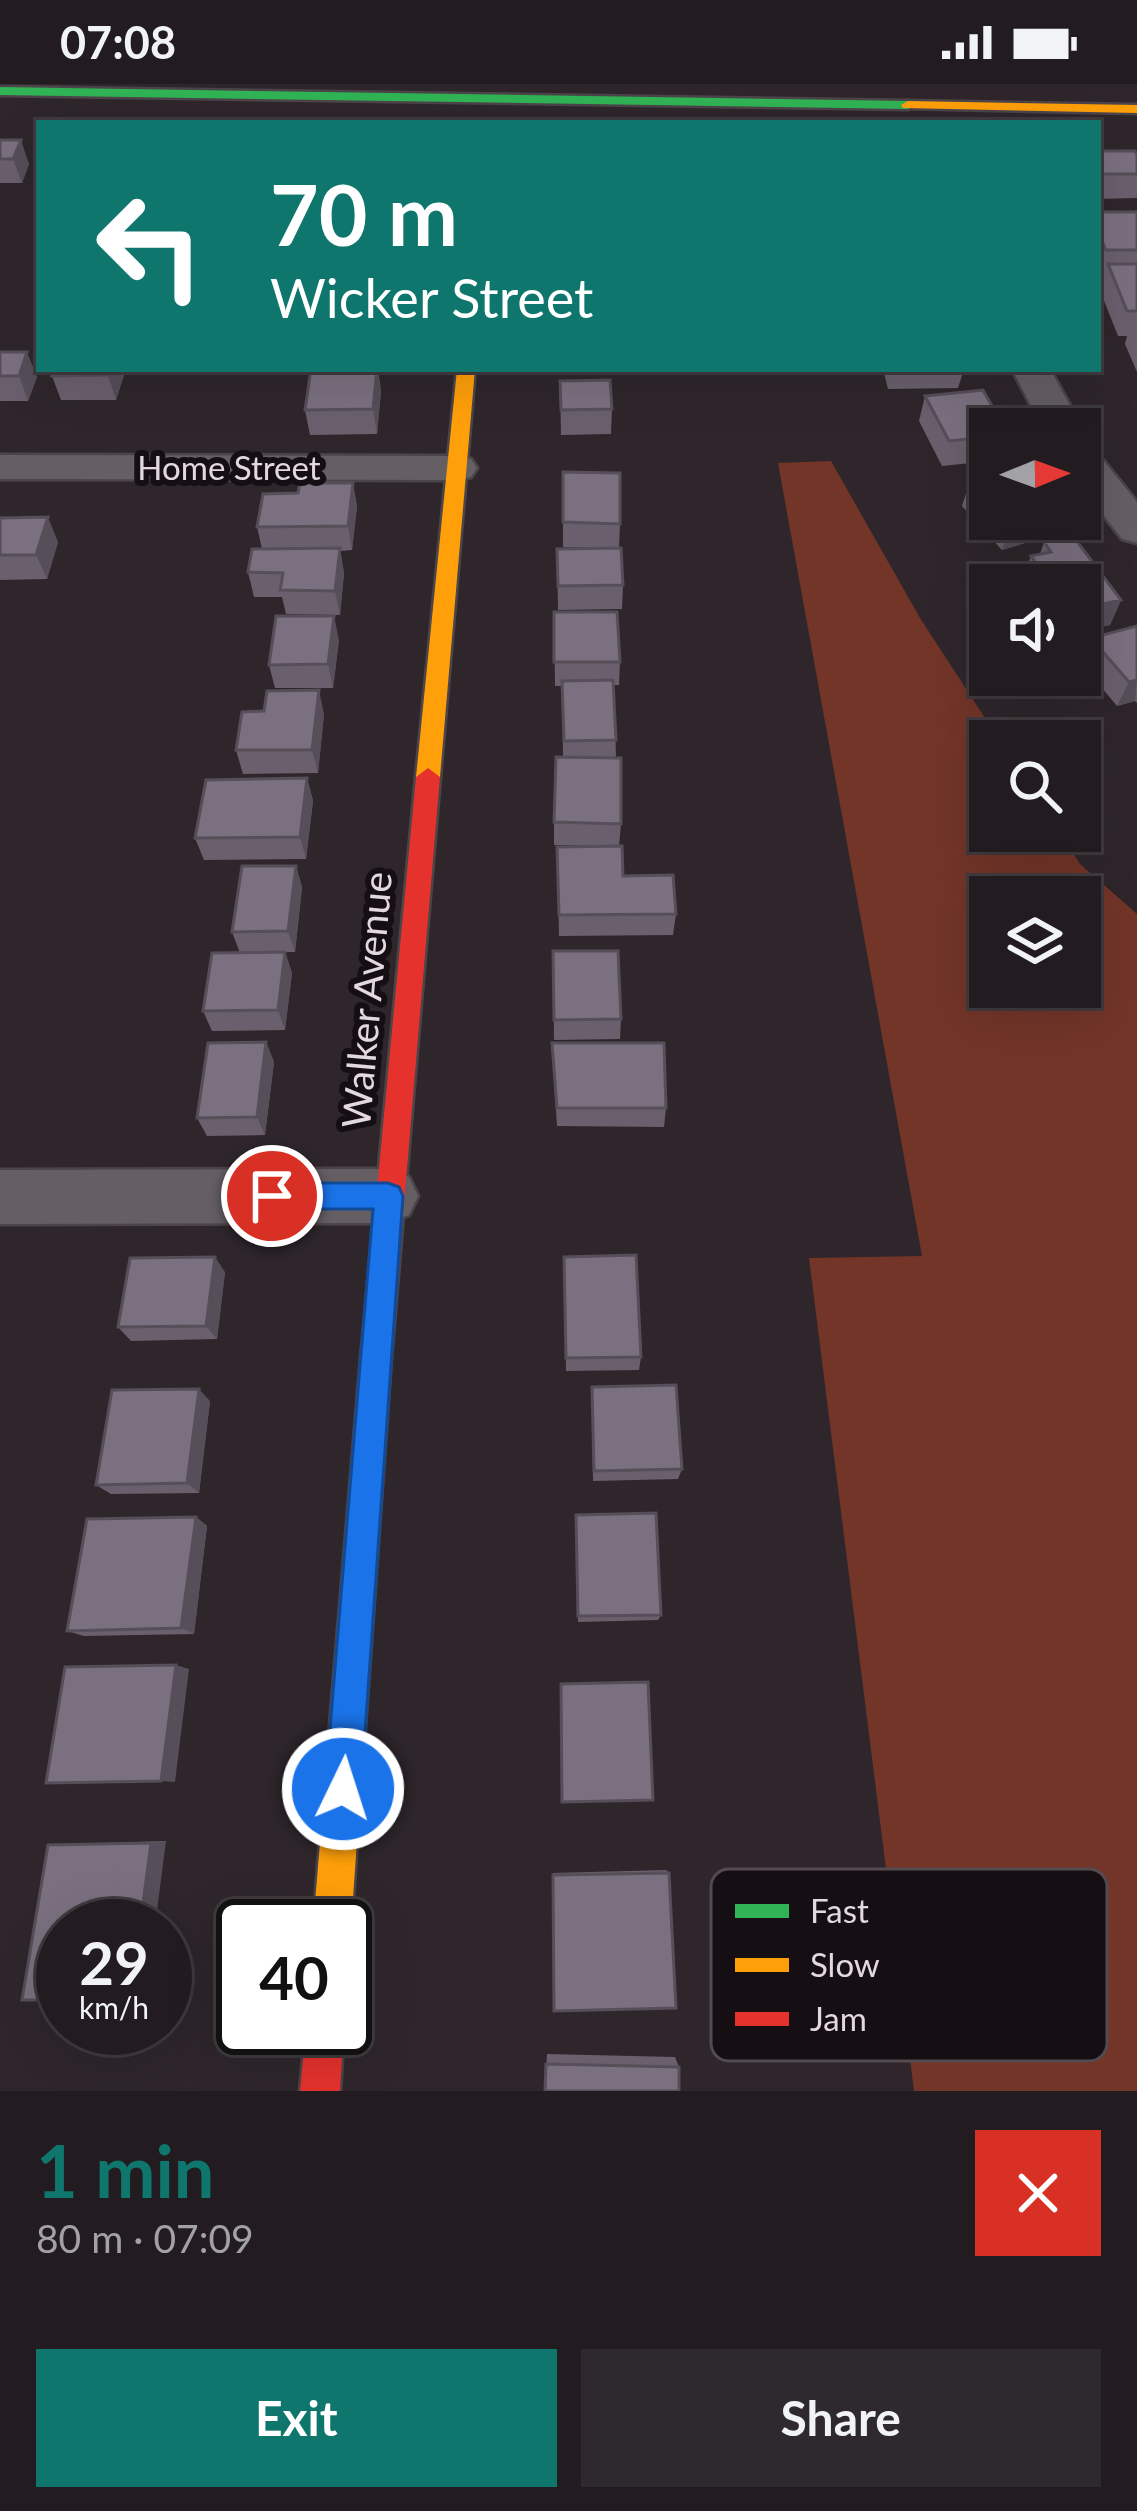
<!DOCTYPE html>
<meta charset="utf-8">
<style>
body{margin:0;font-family:Lato,sans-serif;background:#2e292d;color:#f1f3f6;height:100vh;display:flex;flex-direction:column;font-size:45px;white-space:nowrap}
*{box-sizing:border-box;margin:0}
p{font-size:39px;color:#a2a1a5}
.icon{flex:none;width:66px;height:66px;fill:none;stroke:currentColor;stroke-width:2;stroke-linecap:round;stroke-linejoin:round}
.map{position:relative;height:2007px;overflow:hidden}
.sheet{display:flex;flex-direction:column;background:#221c20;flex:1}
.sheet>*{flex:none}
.top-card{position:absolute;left:36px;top:36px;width:1065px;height:252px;border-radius:0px;box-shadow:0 12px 48px #0002,0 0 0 3px #3f3a3e;background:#0f766e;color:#fff;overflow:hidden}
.needle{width:78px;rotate:89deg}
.controls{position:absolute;left:969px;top:324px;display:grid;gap:24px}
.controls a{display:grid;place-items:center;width:132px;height:132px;border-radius:0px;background:#221c20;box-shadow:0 12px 48px #0002,0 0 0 3px #3f3a3e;font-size:60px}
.speed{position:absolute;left:36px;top:1815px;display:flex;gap:24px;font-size:60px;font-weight:700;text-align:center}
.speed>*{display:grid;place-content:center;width:156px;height:156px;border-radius:50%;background:#221c20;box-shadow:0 12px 48px #0002,0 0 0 3px #3f3a3e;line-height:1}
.speed small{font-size:30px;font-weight:400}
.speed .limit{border:6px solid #111;border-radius:18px;background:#fff;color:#111}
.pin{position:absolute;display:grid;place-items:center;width:102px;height:102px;color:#fff;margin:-51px;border:6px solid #fff;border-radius:50%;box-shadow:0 3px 12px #0007}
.me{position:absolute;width:132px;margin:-66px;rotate:4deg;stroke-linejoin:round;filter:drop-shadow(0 0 9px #0008)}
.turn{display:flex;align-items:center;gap:42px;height:252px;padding:0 36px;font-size:54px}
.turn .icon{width:156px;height:156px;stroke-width:2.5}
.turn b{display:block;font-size:84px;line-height:102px}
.round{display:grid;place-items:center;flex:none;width:126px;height:126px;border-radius:0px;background:#2e292d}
.overview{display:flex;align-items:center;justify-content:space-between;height:204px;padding:0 36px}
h1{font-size:72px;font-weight:700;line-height:90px;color:#0f766e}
.primary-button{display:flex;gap:24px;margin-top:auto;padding:24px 36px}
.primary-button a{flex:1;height:138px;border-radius:0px;background:#0f766e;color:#fff;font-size:48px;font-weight:700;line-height:138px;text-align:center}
.primary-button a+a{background:#2e292d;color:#f1f3f6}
.status{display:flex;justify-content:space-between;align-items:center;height:84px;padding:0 60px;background:#221c20;direction:ltr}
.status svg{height:33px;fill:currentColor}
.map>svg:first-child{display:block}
.forest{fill:#723528;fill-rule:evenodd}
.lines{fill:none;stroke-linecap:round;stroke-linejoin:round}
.street-casing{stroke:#4b4448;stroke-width:5}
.fast-casing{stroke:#4b4448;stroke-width:5}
.slow-casing{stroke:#4b4448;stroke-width:5}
.jam-casing{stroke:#4b4448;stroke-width:5}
.street{fill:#655f63;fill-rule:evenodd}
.fast{fill:#30b455;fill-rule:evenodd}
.slow{fill:#ff9f0a;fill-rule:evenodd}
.jam{fill:#e5322d;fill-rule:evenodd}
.wall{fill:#6a606d}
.shaded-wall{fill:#564e59}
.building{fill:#7b707f;stroke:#564e59;stroke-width:3}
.route{fill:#1a73e8;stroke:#114b97;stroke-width:3}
.labels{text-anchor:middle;stroke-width:12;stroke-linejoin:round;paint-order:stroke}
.far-street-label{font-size:33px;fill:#e3d8df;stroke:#150e12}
.street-label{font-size:39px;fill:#e3d8df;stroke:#150e12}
.key{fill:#150e12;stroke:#534b50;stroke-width:3}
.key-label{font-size:33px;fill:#e3d8df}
</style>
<div class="status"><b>07:08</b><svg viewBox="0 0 49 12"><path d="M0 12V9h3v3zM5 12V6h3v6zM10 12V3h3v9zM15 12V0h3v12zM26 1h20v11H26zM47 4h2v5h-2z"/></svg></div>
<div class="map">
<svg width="1137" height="2007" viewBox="0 0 1137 2007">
<rect width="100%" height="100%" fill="#2e262b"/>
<path class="forest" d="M831,377L920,534L1000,657H990V747H1059L1080,780L1137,830V2007H914L809,1174L922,1172L778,379ZM990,813H1080V903H990Z"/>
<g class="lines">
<defs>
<path id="street" d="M1012,285H1050L1083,345L1080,349V345H1043Z
M1080,362L1094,365L1137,418V459L1122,455L1080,401Z
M0,371L457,372L471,375L477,384L471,393L457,396L0,395Z
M388,1085L409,1093L418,1112L409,1131L388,1139L0,1140V1086Z"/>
<path id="fast" d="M0,3L908,17L915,21L908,25L0,11Z"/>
<path id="slow" d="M908,17L1137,21V29L903,24L901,21Z
M457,285H475L440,693L428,702L416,693Z
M376,1259L387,1263L391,1274L351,1842L345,1855V1842H313L361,1274L365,1263Z"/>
<path id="jam" d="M428,684L440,693L391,1274L387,1285L376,1289L365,1285L361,1274L416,693Z
M306,1944H344L340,2007H300Z"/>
</defs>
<use href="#street" class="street-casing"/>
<use href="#fast" class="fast-casing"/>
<use href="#slow" class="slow-casing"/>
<use href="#jam" class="jam-casing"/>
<use href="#street" class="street"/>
<use href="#fast" class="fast"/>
<use href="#slow" class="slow"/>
<use href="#jam" class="jam"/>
</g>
<path class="wall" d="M0,56L29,80L22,99H0Z
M1098,67L1137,71V114L1098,115Z
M1098,128H1137V288L1125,260L1127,252H1118L1099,204L1104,191H1098Z
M0,268L37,293L28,317H0Z
M126,285L116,316H61L52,292Z
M378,285L381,307L377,350L310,351L305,326Z
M883,285H964L958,304L888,305Z
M560,297L612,325L611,350L561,351Z
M925,312L990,345V377L942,382L919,337Z
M563,388L620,440L619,464L623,501L622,525L558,526L557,465L605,464L563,463Z
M990,392V435H1059L1052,451L1002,466L962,422L970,397Z
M353,399L357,423L352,466L340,467L344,489L340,531L286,530L282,513H254L248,488L262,465L257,443L298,409Z
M0,434L58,458L47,495L0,496Z
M1044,458L1121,516L1110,541L1080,547V501H1025L1022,496L1031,472L1040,470Z
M554,528L620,578L619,601H614L616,674L621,740L619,762L554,761V738L563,673L562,602H555Z
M1137,542V619L1135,617L1117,622L1080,578L1091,554Z
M339,556L333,604H275L269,581Z
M324,630L318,689L243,690L236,666Z
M307,694L313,717L306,775L204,776L195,754Z
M557,763L623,792L676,830L673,851L559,852Z
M296,782L302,803L295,868H285L292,889L285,946L212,947L203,927L240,869L232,848Z
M553,867L621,935L620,955L554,956Z
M266,958L274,978L265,1051L207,1052L197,1034Z
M552,959L666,1024L664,1043L557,1042Z
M564,1173L641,1273L639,1286L566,1287Z
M225,1188L217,1255L131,1257L118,1243Z
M592,1303L682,1385L678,1395L593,1397Z
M210,1317L199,1409L111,1410L96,1401Z
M576,1431L661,1531L658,1536L578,1538Z
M196,1433L207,1442L194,1550L84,1552L67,1547Z
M166,1757L22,1916L48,1761Z
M666,1786L669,1789L553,1791V1789Z
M547,1970L675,1973L679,1983L545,2007Z"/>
<path class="shaded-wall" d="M21,56L29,80L22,99L13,75Z
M27,268L37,293L28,317L19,292Z
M110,285H126L116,316L108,291Z
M377,285L381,307L377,350L373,325Z
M353,399L357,423L352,466L348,442Z
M48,433L58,458L47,495L36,471Z
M1033,435H1059L1052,451L1002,466L1010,441Z
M340,464L344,489L340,531L335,507Z
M1121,516L1110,541L1080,547V525Z
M334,532L339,556L333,604L328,580Z
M1137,596L1135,617L1117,622L1129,598Z
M319,606L324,630L318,689L312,666Z
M307,694L313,717L306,775L300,753Z
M296,782L302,803L295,868L288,847Z
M285,868L292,889L285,946L278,926Z
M266,958L274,978L265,1051L257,1033Z
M215,1173L225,1188L217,1255L206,1242Z
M199,1305L210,1317L199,1409L187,1399Z
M196,1433L207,1442L194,1550L181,1544Z
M176,1581L189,1585L175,1698L161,1697Z
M166,1757L155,1842H140L151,1759Z"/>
<path class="building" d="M370,37H411L410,39H370Z
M0,56H21L13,75H0Z
M1098,67H1135L1137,71V90H1098Z
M1098,128H1137V166H1106L1098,148Z
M1108,180H1137V227H1127Z
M0,268H27L19,292H0Z
M55,285H110L108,291L52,292Z
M311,285H377L373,325L305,326Z
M610,296L612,325L561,326L560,297Z
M983,306L1005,345H990V353L949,357L925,312Z
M563,388L620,389V440L563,438Z
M990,392V419L970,397Z
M300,399H353L348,442L257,443L263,410L298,409Z
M48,433L36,471H0V434Z
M1005,435H1033L1010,441Z
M1073,452L1121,516L1080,525V501H1052L1031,472L1051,468L1044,458Z
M340,464L335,507L280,506L283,489L248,488L252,465Z
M621,464L623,501L558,502L557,465Z
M554,528H617L620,578H554Z
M276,532H334L328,580L269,581Z
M1137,542V596L1129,598L1091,554Z
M613,596L616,656L564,657L562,597Z
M319,606L312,666H236L242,628L264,627L267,607Z
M556,673L621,674V740L554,738Z
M307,694L300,753L195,754L206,696Z
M622,762L623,792L673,791L676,830L559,831L557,763Z
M242,782H296L288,847L232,848Z
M553,867H618L621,935L554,936Z
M285,868L278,926L203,927L212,869Z
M266,958L257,1033L197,1034L208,959Z
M552,959H664L666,1024H557Z
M636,1171L641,1273L566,1274L564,1173Z
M215,1173L206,1242L118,1243L130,1174Z
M676,1301L682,1385L594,1387L592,1303Z
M199,1305L187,1399L96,1401L112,1306Z
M656,1429L661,1531L578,1532L576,1431Z
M196,1433L181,1544L67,1547L87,1435Z
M176,1581L161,1697L46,1699L65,1583Z
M648,1598L653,1716L562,1718L561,1600Z
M151,1759L140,1842H63V1916H22L48,1761Z
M669,1789L676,1924L554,1927L553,1791Z
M546,1980L679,1983V2007H545Z"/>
<path class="route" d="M272,1099H388L399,1103L403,1112L361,1705L356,1718L343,1723L330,1718L325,1705L373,1125H272L262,1121L257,1112L262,1103Z"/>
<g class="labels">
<g class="far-street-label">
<text x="229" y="396">Home Street</text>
</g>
<g class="street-label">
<text transform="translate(367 916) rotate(-85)" y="14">Walker Avenue</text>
</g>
</g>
<rect x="711" y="1785" width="396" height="192" rx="18" class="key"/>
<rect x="735" y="1820" width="54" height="14" fill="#30b455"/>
<rect x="735" y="1874" width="54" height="14" fill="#ff9f0a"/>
<rect x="735" y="1928" width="54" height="14" fill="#e5322d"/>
<g class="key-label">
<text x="810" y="1839">Fast</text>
<text x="810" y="1893">Slow</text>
<text x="810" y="1947">Jam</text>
</g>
</svg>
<div class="controls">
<a><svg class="needle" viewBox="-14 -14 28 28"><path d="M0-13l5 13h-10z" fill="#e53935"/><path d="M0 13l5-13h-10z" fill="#a2a1a5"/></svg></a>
<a><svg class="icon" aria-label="sound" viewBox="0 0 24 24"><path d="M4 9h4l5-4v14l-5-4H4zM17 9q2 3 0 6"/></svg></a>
<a><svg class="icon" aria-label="search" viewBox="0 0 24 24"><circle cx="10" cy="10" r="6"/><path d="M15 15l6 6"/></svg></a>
<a><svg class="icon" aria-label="layers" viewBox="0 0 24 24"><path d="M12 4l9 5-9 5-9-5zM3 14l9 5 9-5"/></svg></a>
</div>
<div class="speed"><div>29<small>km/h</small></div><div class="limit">40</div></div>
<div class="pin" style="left:272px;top:1112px;background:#d93025"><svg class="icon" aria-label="arrive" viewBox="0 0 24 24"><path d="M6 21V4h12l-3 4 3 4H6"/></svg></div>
<svg class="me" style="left:343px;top:1705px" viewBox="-20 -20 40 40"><circle r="17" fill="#1a73e8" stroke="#fff" stroke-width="3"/><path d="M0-11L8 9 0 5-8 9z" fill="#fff"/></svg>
<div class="top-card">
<div class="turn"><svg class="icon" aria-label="left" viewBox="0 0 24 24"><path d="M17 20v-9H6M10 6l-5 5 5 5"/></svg><div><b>70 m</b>Wicker Street</div></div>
</div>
</div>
<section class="sheet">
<div class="overview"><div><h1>1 min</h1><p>80 m · 07:09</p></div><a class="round" style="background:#d93025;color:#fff"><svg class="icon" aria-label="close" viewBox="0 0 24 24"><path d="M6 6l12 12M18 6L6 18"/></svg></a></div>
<div class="primary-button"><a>Exit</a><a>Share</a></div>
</section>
